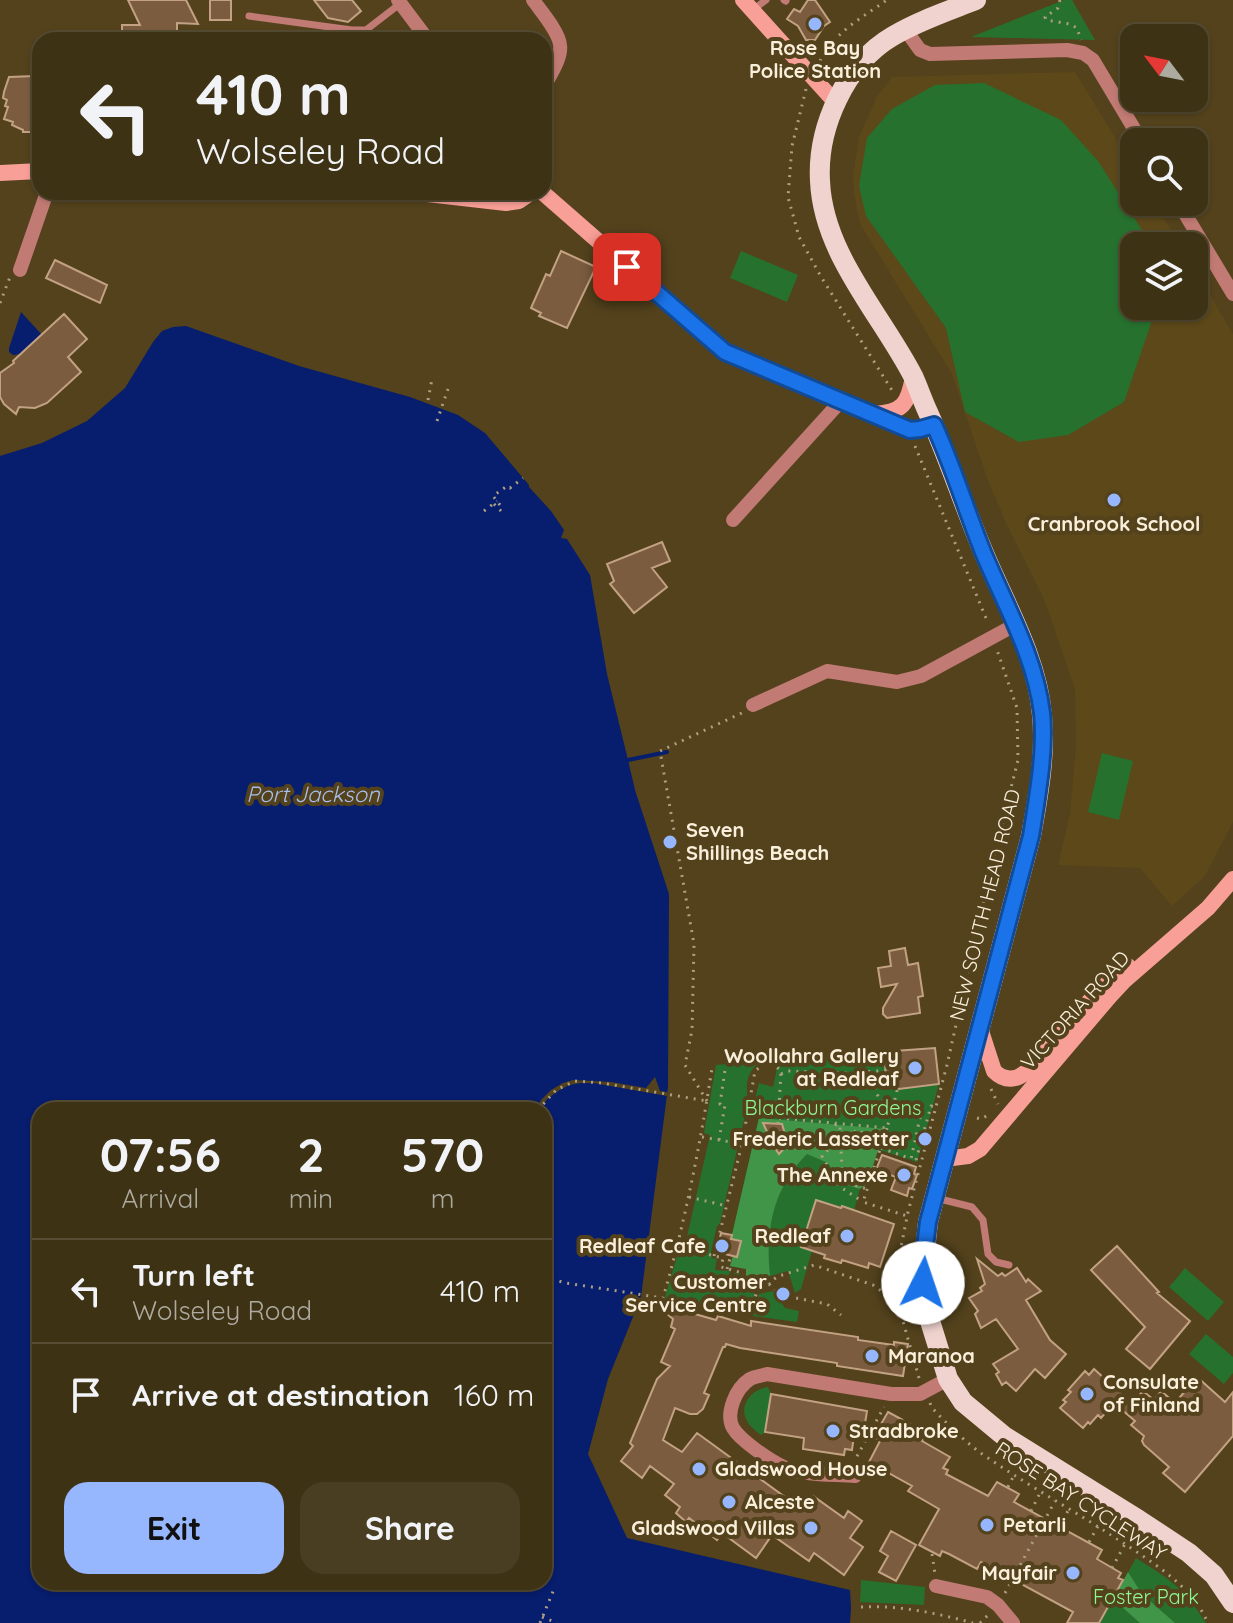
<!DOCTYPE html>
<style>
body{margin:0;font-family:Quicksand,sans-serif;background:#493e22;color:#f1f3f6;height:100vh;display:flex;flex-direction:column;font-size:30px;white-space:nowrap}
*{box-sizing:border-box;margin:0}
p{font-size:26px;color:#adaaa0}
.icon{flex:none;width:44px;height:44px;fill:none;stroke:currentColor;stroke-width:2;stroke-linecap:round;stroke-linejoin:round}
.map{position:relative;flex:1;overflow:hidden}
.details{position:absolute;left:32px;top:1102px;width:520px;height:488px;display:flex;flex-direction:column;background:#3e3215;border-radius:24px;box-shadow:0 2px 6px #0004,0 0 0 2px #574d34}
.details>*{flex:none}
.hud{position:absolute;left:32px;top:32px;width:520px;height:168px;border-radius:24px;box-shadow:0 2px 6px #0004,0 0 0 2px #574d34;background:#3e3215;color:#f1f3f6;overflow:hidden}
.needle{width:52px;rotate:302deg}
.fabs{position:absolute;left:1120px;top:24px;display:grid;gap:16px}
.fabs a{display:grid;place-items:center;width:88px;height:88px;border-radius:16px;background:#3e3215;box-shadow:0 2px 6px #0004,0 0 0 2px #574d34;font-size:40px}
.pin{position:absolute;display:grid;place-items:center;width:68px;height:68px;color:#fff;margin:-34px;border-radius:16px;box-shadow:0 4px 12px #0006}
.me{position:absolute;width:88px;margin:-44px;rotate:4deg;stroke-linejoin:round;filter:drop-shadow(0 0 6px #0008)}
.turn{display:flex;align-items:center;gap:28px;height:168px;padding:0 32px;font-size:36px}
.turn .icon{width:104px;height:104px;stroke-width:2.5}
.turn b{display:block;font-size:56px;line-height:68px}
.eta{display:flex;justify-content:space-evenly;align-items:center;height:136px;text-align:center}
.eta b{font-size:48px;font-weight:700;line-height:56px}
.primary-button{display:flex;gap:16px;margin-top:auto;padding:16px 32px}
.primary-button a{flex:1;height:92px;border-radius:24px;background:#96b6fd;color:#111;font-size:32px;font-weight:700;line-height:92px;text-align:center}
.primary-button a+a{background:#493e22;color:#f1f3f6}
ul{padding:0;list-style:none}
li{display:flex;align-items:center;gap:24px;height:104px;padding:0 32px;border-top:2px solid #574d34}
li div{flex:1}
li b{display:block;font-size:30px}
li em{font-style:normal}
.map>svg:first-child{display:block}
.built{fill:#5c4819}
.green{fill:#27712e}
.forest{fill:#419548}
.water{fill:#071d6d;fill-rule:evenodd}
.pier{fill:#53421c}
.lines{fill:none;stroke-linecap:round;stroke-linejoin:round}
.stream{stroke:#071d6d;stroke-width:4}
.building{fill:#7b5c3f;stroke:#c3a283;stroke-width:2}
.path{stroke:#ad9f83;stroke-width:3;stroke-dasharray:2 6;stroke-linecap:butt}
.lane{stroke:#c17a74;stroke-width:7}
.street{stroke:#c17a74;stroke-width:14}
.secondary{stroke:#f89f97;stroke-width:16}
.primary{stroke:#f0d3cf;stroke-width:20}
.route-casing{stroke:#114b97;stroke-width:20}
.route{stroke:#1a73e8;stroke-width:14}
.poi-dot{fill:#96b6fd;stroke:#53421c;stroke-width:3}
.labels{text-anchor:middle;stroke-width:8;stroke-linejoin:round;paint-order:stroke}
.poi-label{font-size:20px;font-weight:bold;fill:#f9efdb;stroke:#53421c;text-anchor:end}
.street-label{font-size:20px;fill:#f9efdb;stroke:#53421c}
.park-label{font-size:20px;fill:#8ef993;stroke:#53421c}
.water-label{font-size:22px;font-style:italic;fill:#a9beeb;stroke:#53421c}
</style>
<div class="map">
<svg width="1233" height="1623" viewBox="0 0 1233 1623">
<rect width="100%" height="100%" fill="#53421c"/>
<path class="built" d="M1075,72L1134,168V202H1154L1181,246H1134V306H1194V268L1233,334V822L1205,876L1172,906L1140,868L1058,865L1070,814L1076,746L1075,689L1044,599L1005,521L987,478L952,374L860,224L854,194L853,176L859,137L876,98L892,77Z"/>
<path class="green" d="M1064,0H1072L1095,40L971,37Z
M984,83L1061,120L1098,161L1152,246H1134V306H1157L1124,402L1068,435L1019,442L965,412L946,328L866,216L859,186L867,138L892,109L935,85Z
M741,251L798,275L787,302L730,278Z
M1102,753L1133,761L1119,820L1088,812Z
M883,1050L894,1051L885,1060L886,1082L899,1090L939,1084L917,1162L880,1150L828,1163L840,1183L860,1189L854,1210L816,1200L801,1246L812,1251L801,1289L795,1293L788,1271L763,1278L765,1284L756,1288L746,1283V1269L730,1266L733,1256L737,1257L731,1239L759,1118L751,1116L759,1083L773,1087L779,1059Z
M761,1061C745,1073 746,1085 748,1103L720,1223L717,1226L711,1252L712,1258L717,1259L715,1270L730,1271L729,1275L733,1277L734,1273L741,1274L740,1286L755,1292L751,1310L747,1314L664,1301L679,1249L684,1250L710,1135L704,1133L716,1065Z
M1185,1268L1224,1302L1208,1321L1169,1287Z
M773,1291L785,1308L799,1311L797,1322L753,1316L759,1294Z
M1206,1334L1233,1357V1373L1224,1384L1189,1354Z
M768,1387L771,1394L765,1432L761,1435C756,1431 750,1427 747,1421C738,1405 752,1389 768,1387Z
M1136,1558C1171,1580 1183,1587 1206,1623H1100Z
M861,1580L925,1587L924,1605L860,1602Z"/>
<path class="forest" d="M759,1118L885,1129L867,1184L860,1189L840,1183L828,1163L807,1154C773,1188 765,1230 770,1276L763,1278L765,1284L756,1288L746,1283V1269L730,1266L733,1256L737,1257L731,1239Z
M1128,1572L1142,1594L1175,1623H1140L1113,1599Z"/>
<path class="water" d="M21,312L42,335L21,354L13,355L9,352V348Z
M186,326L299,366L410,397L458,415L485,433L529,485V487L551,511L564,530L561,538L567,539L590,575L607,674L628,760L635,790L669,894L668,1087L641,1297L608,1379L588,1454L627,1538L850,1590L851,1608L850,1623H0V456L42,443L87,421L125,388L153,342L162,331L173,327ZM40,1110H544V1582H40Z"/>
<path class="pier" d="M655,1077L660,1091L667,1092V1096L594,1083H581L569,1085L558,1091L547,1099L540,1110H536L541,1100L551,1090L563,1083L573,1080L611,1082L646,1088Z"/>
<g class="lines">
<path class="stream" d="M628,760L667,752"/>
</g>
<path class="building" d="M128,0H186L198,24L177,23V40H122V25H140Z
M210,0H231V20H210Z
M314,0H352L361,11L348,22L328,18Z
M808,0H815L830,22L824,26L815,40H806L798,26L787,19L794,9L800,12Z
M35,76L39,83L36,107L39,108V132H23V130L12,125L13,122L4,119L8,107L5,106L7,100L3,98L4,92L9,77Z
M561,251L596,267L567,328L539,316L541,313L531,308L546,274L550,276Z
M55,260L107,285L100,303L46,278Z
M64,314L87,339L68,357L81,372L47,403L35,408L19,407L16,414L4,404L0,397V373L14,363L13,361Z
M662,542L670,561L652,568L667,587L634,613L610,584L614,581L607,564Z
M905,948L908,965L918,963L923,996L918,997L920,1013L887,1018L883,1014V1008L897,984L881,987L878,968L891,966L889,951Z
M935,1048L939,1084L899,1089L886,1082L885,1060L894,1051Z
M763,1123L782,1124L788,1144L779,1154L773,1145Z
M882,1155L916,1167L914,1174L917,1175L912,1189L909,1188L907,1196L891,1190L896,1177L876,1170Z
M816,1200L841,1208L842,1206L894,1224L880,1267L869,1263L868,1268L842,1260L841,1263L824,1258L825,1255L801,1247Z
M721,1233L732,1235L731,1239L741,1241L737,1257L717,1252Z
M1117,1246L1159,1292L1157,1293L1190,1321L1150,1369L1126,1349L1145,1327L1091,1270Z
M977,1259L998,1276L1002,1273L1005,1276L1017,1268L1026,1282L1028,1279L1041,1291L1026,1300L1050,1340L1066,1354L1045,1378L1035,1369L1016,1391L1006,1382L1002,1385L996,1374L999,1372L993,1364L1018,1349L996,1319L981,1328L975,1314L978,1311L969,1298L982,1291L980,1288L985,1284Z
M653,1302L716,1320L718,1316L751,1326V1321L858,1337V1340L894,1345V1342L908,1344L903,1376L837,1366V1363L740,1348L726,1344L725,1347H723L704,1393L709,1395L703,1409L697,1414H690L675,1408L663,1440L682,1452L697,1433L803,1510L813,1496L844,1518L848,1511L862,1521L850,1538L863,1547L844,1575L814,1553L809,1561L772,1535L756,1558L722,1533L717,1540L689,1518L686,1522L676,1513L680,1507L665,1495L674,1484L650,1466L642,1478L621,1461L633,1446L630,1443L657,1379L670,1366L661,1362L675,1329L671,1327L673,1319Z
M1094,1369L1132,1403L1143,1391L1154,1400L1161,1391L1175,1403L1197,1377L1225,1402L1233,1392V1436L1185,1492L1163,1473L1169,1467L1144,1445L1142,1441L1144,1436L1131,1425L1135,1421L1114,1403L1101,1418L1098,1415L1090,1424L1088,1422L1083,1428L1060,1408L1066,1402L1063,1400L1071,1392L1068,1390L1085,1371L1089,1375Z
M771,1394L867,1411L863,1436L854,1435L852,1450L845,1449L844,1455L803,1449L804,1438L765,1432Z
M888,1412L927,1433L922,1441L950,1457L943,1468L948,1470L946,1474L988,1496L997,1482L1019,1494L1014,1502L1102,1550L1097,1559L1121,1573L1118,1578L1123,1580L1099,1623H1067L1073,1612L981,1562L977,1569L949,1554L942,1551L940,1556L919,1545L939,1509L908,1491L912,1486L869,1462L881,1439L873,1438Z
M891,1531L916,1545L896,1581L879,1572L888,1556L880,1551Z"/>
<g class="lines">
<path class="path" d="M1060,0L1058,8L1045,17L1046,20L1070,24L1077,28L1081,40
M820,61C833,33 863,17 887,0
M806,89L792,146L788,197L799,237L820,275L893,392
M0,303L10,277
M428,400L432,379
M437,421L448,389
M915,446L988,623
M494,504L501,511
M500,505L493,496L507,486L510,488L523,478
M484,511L497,501
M781,1074L788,1071L843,1073L896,1070L898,1087L894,1103L881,1101L875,1091V1072
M991,1089L998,1104
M707,1101L685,1065L692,1030L694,944L660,751L744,712
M538,1110L556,1090L575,1081L602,1083L707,1101
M779,1118L887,1128L894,1103L899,1104L906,1110L921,1113L911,1159L916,1160
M977,1118L981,1119L988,1115
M836,1124L835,1126L840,1127L842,1169L850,1184L867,1189
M887,1128L863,1202L907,1216
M830,1135V1148L822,1156L839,1186L863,1202
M840,1135L854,1134L856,1130L861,1131L863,1134L874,1135L881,1128
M702,1137L742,1144
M719,1140L725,1105L720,1104L725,1070
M881,1148L911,1159
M916,1160L931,1106L936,1107
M689,1197L727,1206
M678,1247L723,1258L721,1267L743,1273L742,1285L757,1290L768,1286L769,1282L779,1276L814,1265L873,1285L898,1303
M714,1256L742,1144L755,1071L765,1063L773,1064L781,1071L778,1124
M727,1269L730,1258
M544,1277L566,1283L663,1298C685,1222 700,1146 712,1068
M769,1284L780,1295L827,1304L841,1315
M752,1312L757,1290
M919,1378L899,1307V1257L908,1212L947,1065L993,860L1018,760L1017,708L997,650
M930,1403L932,1408C950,1427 969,1446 991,1460C1037,1491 1085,1517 1131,1548C1162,1569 1192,1588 1208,1623
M856,1464V1458L884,1407
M1008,1487L1014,1475
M1031,1511L1041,1491
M1059,1527L1069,1509
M1089,1542L1098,1526
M932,1554L935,1574
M1112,1568L1125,1544
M1005,1593L1055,1501
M861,1607C899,1605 936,1613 973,1623
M542,1617L557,1623
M540,1623L554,1589
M980,1623L988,1615"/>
<path class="lane" d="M784,0L786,1
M754,9L766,0
M249,16L352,30H366L401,3
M936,1198L972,1207L983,1220L988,1254L996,1262L1009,1265"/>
<path class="street" d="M398,0L428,40
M533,0C541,11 559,32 560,45C562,58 550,75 544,87
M905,29L920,50L930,54L1067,50L1083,53L1093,60L1142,142
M1178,202L1233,294
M20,270L47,192
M733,520L840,402
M753,705L827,671L897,682L921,676L1015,625
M855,1476C834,1474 800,1476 782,1466C769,1460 740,1440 733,1428C725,1413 736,1388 750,1379C755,1376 762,1376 767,1374L891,1394H920L948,1379
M936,1586L987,1597L998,1605L1013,1623"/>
<path class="secondary" d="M743,0L836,103
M0,173L40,171
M410,192L506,203L519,201L532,192
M542,192L725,352L910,430L934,425
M875,414C903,412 908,404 913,377
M980,1028L994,1071C1005,1082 1017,1081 1028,1070L1102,987L1128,966
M945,1159L968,1156L980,1149L1110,996L1124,981L1208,908L1233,879"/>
<path class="primary" d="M976,0C948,11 918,21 893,36C845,64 817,128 820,181C823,254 881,314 913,376C918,387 922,399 927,410C948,456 963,504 983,551C1005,604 1037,657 1042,715C1046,755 1038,797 1031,836L928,1222L923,1269L926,1308L948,1379L963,1402L1004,1436L1139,1520L1189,1553L1214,1575L1233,1603"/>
</g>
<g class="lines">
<defs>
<path id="route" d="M627,267L725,352L910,430L920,429L934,425C953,466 966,510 983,552C1005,605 1035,656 1042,713C1046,750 1037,799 1031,836L928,1222L924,1255L923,1283"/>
</defs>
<use href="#route" class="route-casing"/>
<use href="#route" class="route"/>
</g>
<g class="poi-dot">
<circle cx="815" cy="24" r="8"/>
<circle cx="1114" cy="500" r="8"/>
<circle cx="670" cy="842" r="8"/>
<circle cx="915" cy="1068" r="8"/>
<circle cx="925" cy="1139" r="8"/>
<circle cx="904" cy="1175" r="8"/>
<circle cx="847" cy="1236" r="8"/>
<circle cx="722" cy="1246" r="8"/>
<circle cx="783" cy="1294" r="8"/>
<circle cx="872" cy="1356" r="8"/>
<circle cx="1087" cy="1394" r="8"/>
<circle cx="833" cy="1431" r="8"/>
<circle cx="699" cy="1469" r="8"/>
<circle cx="729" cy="1502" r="8"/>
<circle cx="987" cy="1525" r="8"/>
<circle cx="811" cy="1528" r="8"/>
<circle cx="1073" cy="1573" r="8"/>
</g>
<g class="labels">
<g class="poi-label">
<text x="815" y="55" text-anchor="middle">Rose Bay<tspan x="815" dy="23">Police Station</tspan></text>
<text x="1114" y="531" text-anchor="middle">Cranbrook School</text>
<text x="686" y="837" text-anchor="start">Seven<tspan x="686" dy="23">Shillings Beach</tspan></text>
<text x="899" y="1063">Woollahra Gallery<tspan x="899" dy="23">at Redleaf</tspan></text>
<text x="909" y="1146">Frederic Lassetter</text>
<text x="888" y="1182">The Annexe</text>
<text x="831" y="1243">Redleaf</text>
<text x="706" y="1253">Redleaf Cafe</text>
<text x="767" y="1289">Customer<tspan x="767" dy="23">Service Centre</tspan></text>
<text x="888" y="1363" text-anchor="start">Maranoa</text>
<text x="1103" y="1389" text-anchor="start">Consulate<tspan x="1103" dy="23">of Finland</tspan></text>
<text x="849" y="1438" text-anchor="start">Stradbroke</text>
<text x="715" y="1476" text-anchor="start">Gladswood House</text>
<text x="745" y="1509" text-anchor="start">Alceste</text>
<text x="1003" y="1532" text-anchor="start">Petarli</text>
<text x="795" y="1535">Gladswood Villas</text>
<text x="1057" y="1580">Mayfair</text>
</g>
<g class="street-label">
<text transform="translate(985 905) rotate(-76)" y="7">NEW SOUTH HEAD ROAD</text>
<text transform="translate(1075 1010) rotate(-48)" y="7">VICTORIA ROAD</text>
<text transform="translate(1081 1501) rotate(33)" y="7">ROSE BAY CYCLEWAY</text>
</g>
<g class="park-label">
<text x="833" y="1115">Blackburn Gardens</text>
<text x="1146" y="1604">Foster Park</text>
</g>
<g class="water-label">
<text x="313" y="802">Port Jackson</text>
</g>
</g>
</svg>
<div class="fabs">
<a><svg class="needle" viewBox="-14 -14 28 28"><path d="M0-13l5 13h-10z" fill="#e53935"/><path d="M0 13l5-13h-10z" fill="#adaaa0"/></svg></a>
<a><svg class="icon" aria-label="search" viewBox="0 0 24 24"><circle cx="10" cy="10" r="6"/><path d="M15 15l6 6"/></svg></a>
<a><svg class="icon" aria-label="layers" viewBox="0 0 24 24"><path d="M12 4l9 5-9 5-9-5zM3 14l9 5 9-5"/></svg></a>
</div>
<div class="pin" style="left:627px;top:267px;background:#d93025"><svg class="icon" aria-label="arrive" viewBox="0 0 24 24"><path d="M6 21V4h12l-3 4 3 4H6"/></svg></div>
<svg class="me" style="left:923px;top:1283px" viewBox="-20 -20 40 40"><circle r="19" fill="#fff"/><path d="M0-13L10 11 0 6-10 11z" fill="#1a73e8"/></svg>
<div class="hud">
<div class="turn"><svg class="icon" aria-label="left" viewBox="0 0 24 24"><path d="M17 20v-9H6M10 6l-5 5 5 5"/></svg><div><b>410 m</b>Wolseley Road</div></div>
</div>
<section class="details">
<div class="eta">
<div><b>07:56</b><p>Arrival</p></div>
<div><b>2</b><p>min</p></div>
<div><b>570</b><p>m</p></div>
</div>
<ul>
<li><svg class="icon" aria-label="left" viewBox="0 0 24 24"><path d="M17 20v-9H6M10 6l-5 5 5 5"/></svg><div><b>Turn left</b><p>Wolseley Road</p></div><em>410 m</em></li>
<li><svg class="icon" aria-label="arrive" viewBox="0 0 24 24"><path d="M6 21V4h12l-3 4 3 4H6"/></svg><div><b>Arrive at destination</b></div><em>160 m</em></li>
</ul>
<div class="primary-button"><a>Exit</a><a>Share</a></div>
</section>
</div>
